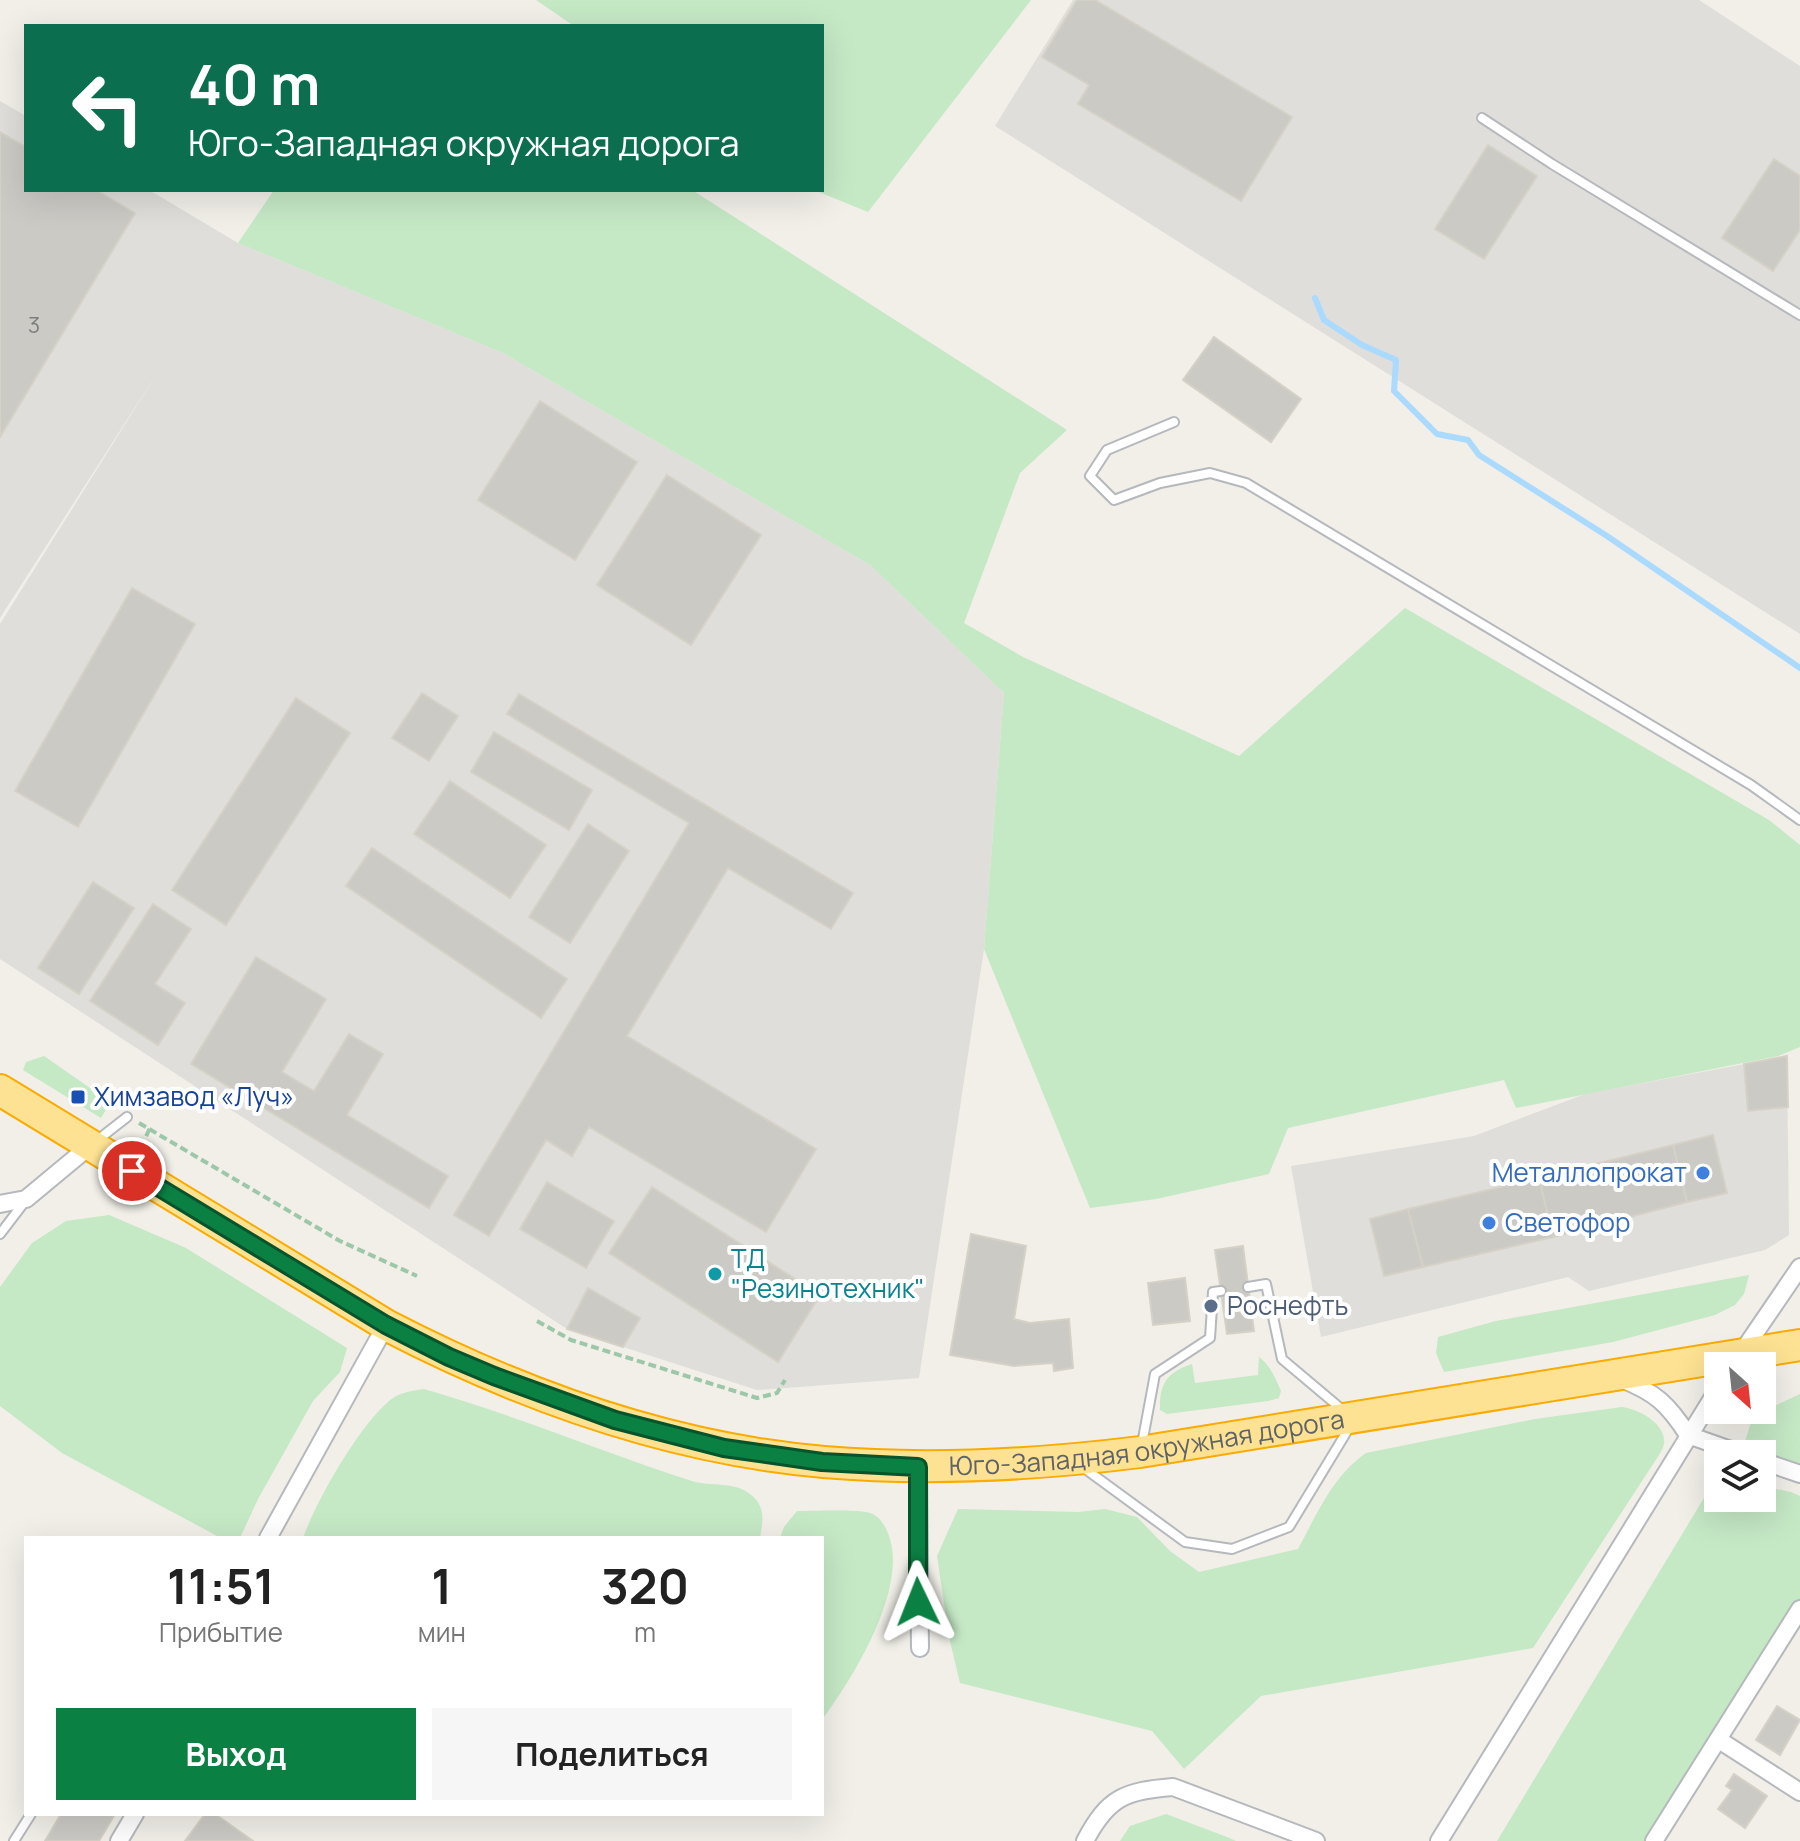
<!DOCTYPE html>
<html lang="ru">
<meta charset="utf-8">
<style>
body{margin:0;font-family:Manrope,sans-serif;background:#f6f6f6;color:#222;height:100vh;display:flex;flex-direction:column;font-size:30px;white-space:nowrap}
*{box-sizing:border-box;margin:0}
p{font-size:26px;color:#767676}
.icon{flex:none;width:44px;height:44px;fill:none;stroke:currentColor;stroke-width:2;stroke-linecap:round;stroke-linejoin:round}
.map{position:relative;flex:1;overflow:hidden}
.drawer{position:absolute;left:24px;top:1536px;width:800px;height:280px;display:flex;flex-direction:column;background:#fff;border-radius:0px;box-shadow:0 8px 32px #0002}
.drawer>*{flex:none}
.hud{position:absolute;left:24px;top:24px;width:800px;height:168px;border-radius:0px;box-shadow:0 8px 32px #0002;background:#0b6e4f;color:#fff;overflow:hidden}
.needle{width:52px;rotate:153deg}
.fabs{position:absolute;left:1704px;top:1352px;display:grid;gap:16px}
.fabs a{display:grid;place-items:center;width:72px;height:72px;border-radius:0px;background:#fff;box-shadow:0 8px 32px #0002;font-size:40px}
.pin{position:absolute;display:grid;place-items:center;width:68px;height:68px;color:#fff;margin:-34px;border:4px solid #fff;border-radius:50%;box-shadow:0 2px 8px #0007}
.me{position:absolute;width:88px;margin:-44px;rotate:358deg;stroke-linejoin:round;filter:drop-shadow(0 0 6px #0008)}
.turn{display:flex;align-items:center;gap:28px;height:168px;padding:0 32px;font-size:36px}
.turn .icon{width:104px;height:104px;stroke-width:2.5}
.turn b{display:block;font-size:56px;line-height:68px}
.eta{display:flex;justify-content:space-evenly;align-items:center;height:136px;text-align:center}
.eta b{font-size:48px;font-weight:700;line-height:56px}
.button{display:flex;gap:16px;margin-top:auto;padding:16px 32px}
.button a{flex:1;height:92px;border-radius:0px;background:#0b8043;color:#fff;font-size:32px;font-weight:700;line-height:92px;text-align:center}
.button a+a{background:#f6f6f6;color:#222}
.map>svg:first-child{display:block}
.industrial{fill:#e0deda}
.green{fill:#c5e8c5}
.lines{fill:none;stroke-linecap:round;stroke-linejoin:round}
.stream{stroke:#aadaff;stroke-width:6}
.building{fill:#cccac5;stroke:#d6d1c6;stroke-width:2}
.lane-casing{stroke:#b5b8bc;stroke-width:12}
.street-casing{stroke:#b5b8bc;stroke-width:20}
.highway-casing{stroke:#f9ab00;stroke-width:34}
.path{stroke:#9cc7a9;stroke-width:4;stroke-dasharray:8 4;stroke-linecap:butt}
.lane{stroke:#fff;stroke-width:8}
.street{stroke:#fff;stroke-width:16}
.highway{stroke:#fde293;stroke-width:30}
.route-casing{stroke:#07532c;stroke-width:20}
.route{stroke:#0b8043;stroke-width:14}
.transit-dot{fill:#1a4fb4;stroke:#fff;stroke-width:3}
.shop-dot{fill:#3f7fe0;stroke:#fff;stroke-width:3}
.culture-dot{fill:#0f9aa8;stroke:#fff;stroke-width:3}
.service-dot{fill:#5c6f8a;stroke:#fff;stroke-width:3}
.labels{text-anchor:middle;stroke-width:8;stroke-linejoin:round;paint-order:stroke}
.number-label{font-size:22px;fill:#7a7d7f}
.transit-label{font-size:26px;fill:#164399;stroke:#fff;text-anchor:start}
.shop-label{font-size:26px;fill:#366cbe;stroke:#fff;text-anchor:end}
.culture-label{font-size:26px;fill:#0d838f;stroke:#fff;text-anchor:start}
.service-label{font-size:26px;fill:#4e5e75;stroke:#fff;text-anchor:start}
.street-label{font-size:26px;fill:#5f6368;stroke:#fff}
</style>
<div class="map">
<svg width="1800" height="1841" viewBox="0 0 1800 1841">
<rect width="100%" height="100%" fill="#f1efe8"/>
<path class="industrial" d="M1073,0H1699L1800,66V634L995,126Z
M0,101L26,116V190H149L238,243L503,353L870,565L1004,693L984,949L919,1378L757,1390L567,1329L0,959V624L159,370L0,618Z
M1787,1056L1789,1235L1765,1250L1589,1291L1568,1277L1321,1337L1291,1166L1474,1136L1585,1094Z"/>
<path class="green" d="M536,0H1031L868,212L814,190H822V26H574Z
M274,190H692L1067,430L1020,473L964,623L1023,657L1239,756L1405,608L1769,820L1800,845V1047L1778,1056L1516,1108L1504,1080L1288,1128L1269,1174L1156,1199L1090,1208L984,949L1004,693L870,565L503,353L238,243Z
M44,1056L103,1097L107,1108L101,1118L23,1070L26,1062Z
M109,1215L186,1248L347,1348L340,1372L313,1401L258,1499L240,1538H221L62,1453L0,1406V1287L32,1243L66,1221Z
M1749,1275L1744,1294L1735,1305L1715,1315L1613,1342L1444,1372L1436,1353L1438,1337L1496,1321Z
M1259,1357C1270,1365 1276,1379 1281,1391L1279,1398L1268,1401L1167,1414L1160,1410C1159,1384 1167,1372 1192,1364L1195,1383L1258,1375Z
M424,1389C515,1415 602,1452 692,1481C711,1487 734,1481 750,1494C766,1506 763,1520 760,1538H303C316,1501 359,1426 389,1401C400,1392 411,1391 424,1389Z
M1800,1394V1465L1777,1463L1743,1448L1753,1416Z
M1622,1407C1638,1409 1666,1423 1664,1443C1664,1447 1661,1451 1659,1455L1533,1648L1261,1696L1184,1769L1152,1731L960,1683L949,1637L937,1556L958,1509L1079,1512L1105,1509L1137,1517L1170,1551L1199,1572L1298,1549C1317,1514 1332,1477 1366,1453L1535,1419Z
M1716,1478L1718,1479V1498H1762V1486L1791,1492L1800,1496V1628L1662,1841H1497Z
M797,1511C813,1511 857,1509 870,1513C880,1516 886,1527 889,1536C908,1589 853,1678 822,1720V1538H780L784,1527Z
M1166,1814L1227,1837L1236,1841H1120L1130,1826Z"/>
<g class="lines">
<path class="stream" d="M1315,298L1324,320L1362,345L1396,360L1394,391L1437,434L1468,440L1479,455L1607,536L1800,668"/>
</g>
<path class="building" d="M1077,0H1095L1292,117L1241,201L1078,104L1089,85L1042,57Z
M0,132L26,147V190H96L135,213L0,437Z
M1488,145L1537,176L1484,259L1435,229Z
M1774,159L1800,176V230L1773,271L1722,238Z
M1214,337L1301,399L1271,442L1183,380Z
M540,401L637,462L575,560L478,500Z
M667,475L761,535L691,645L597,585Z
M132,588L195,624L78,827L15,791Z
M422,693L458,716L429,761L392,738Z
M519,694L853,893L831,929L728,868L627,1036L816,1149L766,1232L589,1127L572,1156L546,1140L489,1236L454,1215L689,823L507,714Z
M296,698L350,733L226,925L172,890Z
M494,732L592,790L569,830L471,772Z
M450,781L546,845L510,898L414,834Z
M588,824L629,851L570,943L529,917Z
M372,848L567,979L541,1018L346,886Z
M93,882L134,908L79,994L38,968Z
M153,904L191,929L155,984L185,1003L158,1045L90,1001Z
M256,957L326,999L282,1072L314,1091L349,1034L383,1054L347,1115L448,1176L429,1208L191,1064Z
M1787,1056L1788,1107L1748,1111L1744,1064Z
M1713,1135L1727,1193L1687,1202L1673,1145Z
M1673,1145L1687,1202L1553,1237L1539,1178Z
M1539,1178L1553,1237L1423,1267L1408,1209Z
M547,1182L614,1221L586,1268L520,1229Z
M652,1187L820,1295L778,1362L609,1253Z
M1408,1209L1423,1267L1384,1276L1370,1219Z
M971,1234L1026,1246L1014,1319L1030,1323L1069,1319L1073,1368L1054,1371L1053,1363L1014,1366L950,1355Z
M1243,1246L1254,1331L1227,1334L1215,1250Z
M1185,1278L1190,1321L1153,1325L1148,1283Z
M588,1288L640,1318L623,1347L567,1329Z
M1777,1706L1800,1720L1780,1755L1756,1740Z
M1734,1774L1767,1796L1745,1828L1718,1809L1732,1790L1726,1786Z
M61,1814H115L99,1841H45Z
M205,1814H215L253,1841H185Z"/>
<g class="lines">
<defs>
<path id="lane" d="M1482,118L1552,164L1800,315
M1174,422L1107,450L1090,476L1114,500L1160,483L1210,473L1246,483L1751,785L1800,820
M95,1142L127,1117
M0,1234L26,1200
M1248,1287L1266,1284L1282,1359L1345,1412
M1142,1444L1155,1374L1210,1338L1213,1292L1221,1291
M1084,1468L1185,1542L1232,1549L1289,1527L1349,1428
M14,1841L31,1814"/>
<path id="street" d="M0,1204L26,1199L91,1145
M1740,1355L1800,1267
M1621,1379C1655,1392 1668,1404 1688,1435
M1688,1435L1742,1454
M1762,1461L1800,1474
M918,1467L920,1648
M268,1538L386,1325
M1719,1740L1800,1792
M119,1841L135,1814
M1085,1841C1108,1797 1125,1791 1173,1787L1316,1841
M1439,1841L1718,1389
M1654,1841L1800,1609"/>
<g id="highway">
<path id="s1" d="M0,1090L386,1325C521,1395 671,1449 824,1462C930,1471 1035,1465 1140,1452L1800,1345"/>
</g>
</defs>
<use href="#lane" class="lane-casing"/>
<use href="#street" class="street-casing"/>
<use href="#highway" class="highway-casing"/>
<path class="path" d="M139,1123L340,1241L417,1276
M141,1147L150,1128
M537,1321L571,1340L757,1398L777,1393L785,1380"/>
<use href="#lane" class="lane"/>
<use href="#street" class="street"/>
<use href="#highway" class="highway"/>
</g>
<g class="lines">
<defs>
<path id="route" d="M132,1171L386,1325L449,1357L494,1376L615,1420L724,1448L822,1462L918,1467V1602"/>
</defs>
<use href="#route" class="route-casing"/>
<use href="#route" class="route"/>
</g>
<rect class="transit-dot" x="70" y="1089" width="16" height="16" rx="4"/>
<g class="shop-dot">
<circle cx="1703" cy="1173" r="8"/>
<circle cx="1489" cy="1223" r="8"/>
</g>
<circle class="culture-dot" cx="715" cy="1274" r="8"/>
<circle class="service-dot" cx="1211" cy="1306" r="8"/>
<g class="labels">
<g class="number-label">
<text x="34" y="333">3</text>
</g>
<g class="transit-label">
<text x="94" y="1106">Химзавод «Луч»</text>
</g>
<g class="shop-label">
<text x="1687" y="1182">Металлопрокат</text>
<text x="1505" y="1232" text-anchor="start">Светофор</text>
</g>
<g class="culture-label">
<text x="731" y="1268">ТД<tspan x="731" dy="30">"Резинотехник"</tspan></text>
</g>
<g class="service-label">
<text x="1227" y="1315">Роснефть</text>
</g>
<g class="street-label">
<text dy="9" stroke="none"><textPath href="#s1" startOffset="1238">Юго-Западная окружная дорога</textPath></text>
</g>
</g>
</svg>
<div class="fabs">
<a><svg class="needle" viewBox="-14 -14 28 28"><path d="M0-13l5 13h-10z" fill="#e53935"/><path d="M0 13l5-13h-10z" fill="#767676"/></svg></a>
<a><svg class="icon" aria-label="layers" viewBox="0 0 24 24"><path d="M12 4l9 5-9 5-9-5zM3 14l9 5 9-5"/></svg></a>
</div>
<div class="pin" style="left:132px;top:1171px;background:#d93025"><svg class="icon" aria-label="arrive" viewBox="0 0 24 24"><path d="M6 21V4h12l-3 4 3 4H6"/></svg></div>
<svg class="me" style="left:918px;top:1602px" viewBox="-20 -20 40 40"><path d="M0-17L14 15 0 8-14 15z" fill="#0b8043" stroke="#fff" stroke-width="4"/></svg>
<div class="hud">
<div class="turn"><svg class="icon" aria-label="left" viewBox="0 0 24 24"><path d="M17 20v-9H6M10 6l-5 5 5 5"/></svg><div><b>40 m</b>Юго-Западная окружная дорога</div></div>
</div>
<section class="drawer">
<div class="eta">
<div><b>11:51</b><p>Прибытие</p></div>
<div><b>1</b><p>мин</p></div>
<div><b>320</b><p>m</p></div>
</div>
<div class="button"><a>Выход</a><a>Поделиться</a></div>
</section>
</div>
